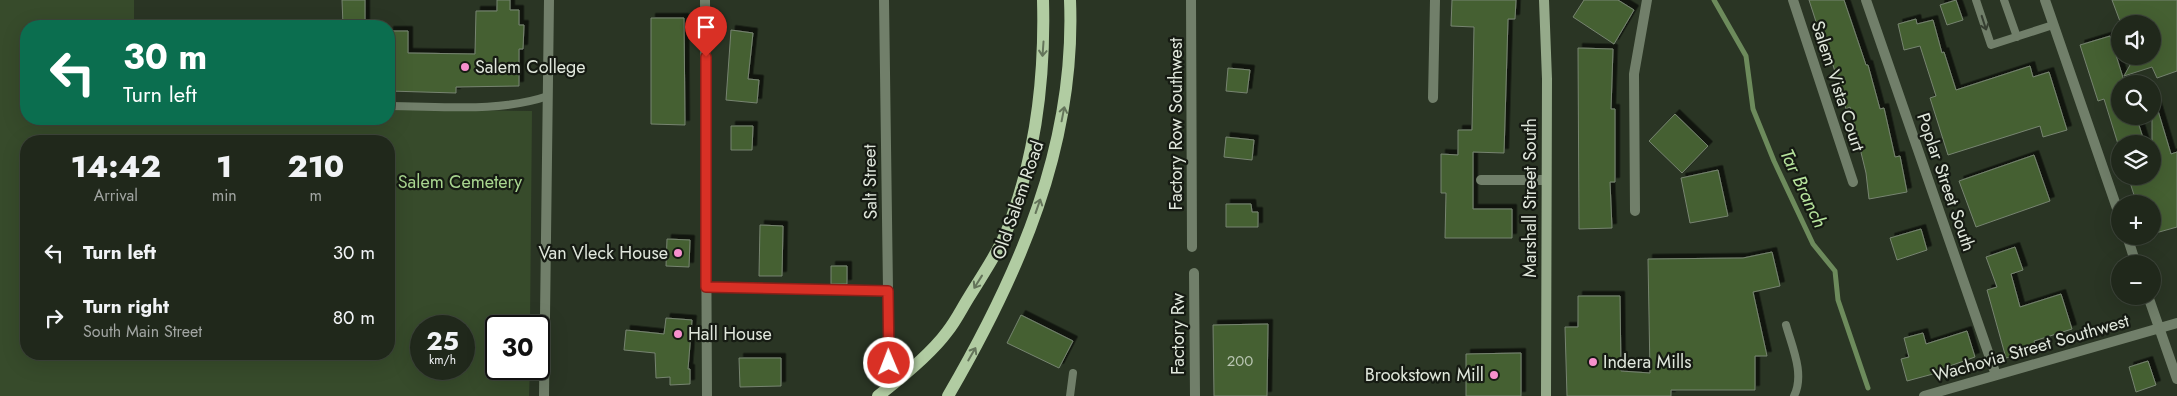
<!DOCTYPE html>
<meta charset="utf-8">
<style>
body{margin:0;font-family:Jost,sans-serif;background:#2d3428;color:#f1f3f6;height:100vh;display:flex;flex-direction:column;font-size:19px;white-space:nowrap}
*{box-sizing:border-box;margin:0}
p{font-size:16px;color:#a2a6a3}
.icon{flex:none;width:28px;height:28px;fill:none;stroke:currentColor;stroke-width:2;stroke-linecap:round;stroke-linejoin:round}
.map{position:relative;flex:1;overflow:hidden}
.details{position:absolute;left:20px;top:135px;width:375px;height:225px;display:flex;flex-direction:column;background:#20281b;border-radius:20px;box-shadow:0 5px 20px #0002,0 0 0 1px #3d443a}
.details>*{flex:none}
.banner{position:absolute;left:20px;top:20px;width:375px;height:105px;border-radius:20px;box-shadow:0 5px 20px #0002,0 0 0 1px #3d443a;background:#0b6e4f;color:#fff;overflow:hidden}
.fabs{position:absolute;left:2111px;top:15px;display:grid;gap:10px}
.fabs a{display:grid;place-items:center;width:50px;height:50px;border-radius:50%;background:#20281b;box-shadow:0 5px 20px #0002,0 0 0 1px #3d443a;font-size:25px}
.speed{position:absolute;left:410px;top:315px;display:flex;gap:10px;font-size:25px;font-weight:700;text-align:center}
.speed>*{display:grid;place-content:center;width:65px;height:65px;border-radius:50%;background:#20281b;box-shadow:0 5px 20px #0002,0 0 0 1px #3d443a;line-height:1}
.speed small{font-size:12px;font-weight:400}
.speed .limit{border:2px solid #111;border-radius:8px;background:#fff;color:#111}
.pin{position:absolute;display:grid;place-items:center;width:42px;height:42px;color:#fff;margin:-51px -21px;border-radius:50% 50% 50% 0;rotate:-45deg;box-shadow:0 0 5px #0007}
.pin .icon{rotate:45deg}
.me{position:absolute;width:55px;margin:-28px;rotate:359deg;stroke-linejoin:round;filter:drop-shadow(0 0 4px #0008)}
.turn{display:flex;align-items:center;gap:18px;height:105px;padding:0 20px;font-size:22px}
.turn .icon{width:65px;height:65px;stroke-width:2.5}
.turn b{display:block;font-size:35px;line-height:42px}
.eta{display:flex;justify-content:space-evenly;align-items:center;height:85px;text-align:center}
.eta b{font-size:30px;font-weight:800;line-height:35px}
ul{padding:0;list-style:none}
li{display:flex;align-items:center;gap:15px;height:65px;padding:0 20px}
li div{flex:1}
li b{display:block;font-size:19px}
li em{font-style:normal}
.map>svg:first-child{display:block}
.green{fill:#374b2b;fill-rule:evenodd}
.lines{fill:none;stroke-linecap:round;stroke-linejoin:round}
.stream{stroke:#6d8b5c;stroke-width:5}
.building{fill:#446033;stroke:#778470;filter:url(#shadow)}
.lane{stroke:#717f6a;stroke-width:8}
.street{stroke:#717f6a;stroke-width:10}
.secondary{stroke:#95aa8a;stroke-width:10}
.primary{stroke:#b1cca2;stroke-width:12}
.oneway{stroke:#363e31}
.oneway2{stroke:#64745a}
.route-casing{stroke:#8d1f18;stroke-width:12}
.route{stroke:#d93025;stroke-width:9}
.poi-dot{fill:#f790cd;stroke:#161b13;stroke-width:2}
.labels{text-anchor:middle;stroke-width:4.5;stroke-linejoin:round;paint-order:stroke}
.number-label{font-size:15px;fill:#b9c5b2}
.poi-label{font-size:18px;fill:#e0e7dc;stroke:#161b13;text-anchor:start}
.street-label{font-size:18px;fill:#e0e7dc;stroke:#161b13}
.park-label{font-size:18px;fill:#a8d58f;stroke:#161b13}
.water-label{font-size:19px;font-style:italic;fill:#b7e59d;stroke:#161b13}
</style>
<div class="map">
<svg width="2177" height="396" viewBox="0 0 2177 396">
<defs>
<filter id="shadow"><feDropShadow dx="4.5" dy="-4.5" stdDeviation="0" flood-color="#0009"/></filter>
</defs>
<rect width="100%" height="100%" fill="#2a3524"/>
<path class="green" d="M0,0H134V26H26V119H389V109L532,111L530,326H496V369H530L529,396H0ZM26,141H389V354H26ZM421,326H464V369H421Z"/>
<g class="lines">
<path class="stream" d="M1714,0L1746,56L1753,109L1774,161L1813,244L1835,271L1838,300L1868,388"/>
</g>
<path class="building" d="M342,0H365V25H343Z
M497,0H510V10H519V25H524L523,49H519V86L456,87V93L389,91V31H408V53L475,54L476,11H497Z
M1452,0H1516L1515,19H1508L1504,153L1473,152V209H1512V238H1445L1446,193H1441V154L1458,155V130H1472L1474,27L1451,26Z
M1584,0H1618L1634,10L1614,44L1573,17Z
M1809,0H1844L1866,65H1868L1880,109L1884,108L1895,157L1900,156L1907,192L1869,199L1866,173L1850,107L1846,109L1833,65L1826,67L1815,32L1819,31Z
M1956,0L1963,20L1947,25L1940,5Z
M2112,0H2177V71L2157,78L2152,67L2124,76L2135,56H2152V24H2121Z
M651,18H684L685,125L651,124Z
M1916,19L1917,24L1933,20L1942,53L1944,52L1956,90L2030,66L2033,77L2049,72L2067,130L2043,137L2040,126L1948,155L1930,98L1936,96L1920,46L1904,50L1898,24Z
M731,30L753,33L748,79L759,80L757,103L726,100Z
M2110,36L2125,84H2120V116H2136L2145,144H2118L2104,99L2098,101L2080,45Z
M1578,48L1613,49L1611,109H1615V182H1610L1612,228L1579,229Z
M1228,68L1250,70L1247,93L1226,91Z
M2152,104H2156L2171,154L2177,152V227L2152,234V204H2141L2138,195H2134L2128,176H2152Z
M1675,114L1708,146L1682,173L1649,141Z
M731,126H753L752,150H731Z
M1226,137L1254,140L1252,160L1224,157Z
M2034,155L2050,201L1976,227L1959,181Z
M1718,170L1728,216L1690,223L1681,178Z
M1226,204H1251L1252,212H1258V227H1226Z
M760,225L783,226L782,276H759Z
M1921,229L1927,250L1897,260L1890,238Z
M667,239L690,240L689,267L666,266Z
M2015,247L2023,270L2011,274L2020,307L2061,294L2072,329L2034,341L2036,350L2006,358L1987,290L1997,287L1986,257Z
M1772,252L1780,286L1753,292L1767,356H1755V390H1671V396H1567L1565,327H1578V296H1620L1621,371L1650,373L1648,259L1743,258Z
M831,266H847V284H831Z
M1021,315L1073,341L1059,368L1007,343Z
M666,318L692,320L688,369H690V384L670,385V377L656,378L655,353L624,350L626,330L664,334Z
M1268,324L1267,396H1214L1213,325Z
M1967,331L1975,357L1933,372V374L1907,381L1901,359L1909,357L1904,338L1923,333L1926,344Z
M1521,353V396H1466V354Z
M739,358H781V386L740,387Z
M2148,361L2156,385L2136,392L2129,367Z"/>
<g class="lines">
<path class="lane" d="M1976,0L1991,45L2053,25
M2004,0L2017,37
M389,106C441,106 498,113 548,96
M706,287L888,291
M1786,325C1792,347 1805,374 1794,396
M1070,396L1073,373"/>
<path class="street" d="M705,0L707,396
M884,0L889,363
M1191,0L1192,247
M1793,0L1853,182
M1866,0L1996,375
M2045,0L2120,217
M1433,98L1435,0
M1481,180H1546
M1635,211L1634,74L1647,0
M2127,236L2136,264
M1194,273L1195,396
M2148,296L2177,379
M544,396L549,0
M1924,396L2177,323"/>
<path class="secondary" d="M1544,0L1547,79L1546,396"/>
<path class="primary" d="M878,396C900,379 930,355 947,332C956,321 962,308 969,297C985,271 1003,245 1012,217C1037,147 1045,73 1043,0
M948,396C1019,274 1076,145 1070,0"/>
</g>
<defs><path id="oneway-shaft" d="M-6 0H5M1.5-3L5.5 0L1.5 3" fill="none" stroke-width="1.6" stroke-linecap="round" stroke-linejoin="round" transform="scale(1.25)"/></defs>
<use class="oneway" href="#oneway-shaft" transform="translate(1984 23) rotate(72)"/>
<g class="oneway2">
<use href="#oneway-shaft" transform="translate(1043 49) rotate(94)"/>
<use href="#oneway-shaft" transform="translate(1063 114) rotate(-79)"/>
<use href="#oneway-shaft" transform="translate(1038 206) rotate(-71)"/>
<use href="#oneway-shaft" transform="translate(978 282) rotate(122)"/>
<use href="#oneway-shaft" transform="translate(972 354) rotate(-60)"/>
</g>
<g class="lines">
<defs>
<path id="route" d="M706,57V287L888,291L889,363"/>
</defs>
<use href="#route" class="route-casing"/>
<use href="#route" class="route"/>
</g>
<g class="poi-dot">
<circle cx="465" cy="67" r="5"/>
<circle cx="678" cy="253" r="5"/>
<circle cx="678" cy="334" r="5"/>
<circle cx="1593" cy="362" r="5"/>
<circle cx="1494" cy="375" r="5"/>
</g>
<g class="labels">
<g class="number-label">
<text x="1240" y="366">200</text>
</g>
<g class="poi-label">
<text x="475" y="73">Salem College</text>
<text x="668" y="259" text-anchor="end">Van Vleck House</text>
<text x="688" y="340">Hall House</text>
<text x="1603" y="368">Indera Mills</text>
<text x="1484" y="381" text-anchor="end">Brookstown Mill</text>
</g>
<g class="street-label">
<text transform="translate(1838 86) rotate(72)" y="6">Salem Vista Court</text>
<text transform="translate(1176 124) rotate(-90)" y="6">Factory Row Southwest</text>
<text transform="translate(870 182) rotate(-91)" y="6">Salt Street</text>
<text transform="translate(1946 182) rotate(71)" y="6">Poplar Street South</text>
<text transform="translate(1530 198) rotate(-90)" y="6">Marshall Street South</text>
<text transform="translate(1018 200) rotate(-71)" y="6">Old Salem Road</text>
<text transform="translate(1178 334) rotate(-90)" y="6">Factory Rw</text>
<text transform="translate(2031 348) rotate(-16)" y="6">Wachovia Street Southwest</text>
</g>
<g class="park-label">
<text x="460" y="188">Salem Cemetery</text>
</g>
<g class="water-label">
<text transform="translate(1804 188) rotate(65)" y="7">Tar Branch</text>
</g>
</g>
</svg>
<div class="fabs">
<a><svg class="icon" aria-label="sound" viewBox="0 0 24 24"><path d="M4 9h4l5-4v14l-5-4H4zM17 9q2 3 0 6"/></svg></a>
<a><svg class="icon" aria-label="search" viewBox="0 0 24 24"><circle cx="10" cy="10" r="6"/><path d="M15 15l6 6"/></svg></a>
<a><svg class="icon" aria-label="layers" viewBox="0 0 24 24"><path d="M12 4l9 5-9 5-9-5zM3 14l9 5 9-5"/></svg></a>
<a>+</a>
<a>−</a>
</div>
<div class="speed"><div>25<small>km/h</small></div><div class="limit">30</div></div>
<div class="pin" style="left:706px;top:57px;background:#d93025"><svg class="icon" aria-label="arrive" viewBox="0 0 24 24"><path d="M6 21V4h12l-3 4 3 4H6"/></svg></div>
<svg class="me" style="left:889px;top:363px" viewBox="-20 -20 40 40"><circle r="17" fill="#d93025" stroke="#fff" stroke-width="3"/><path d="M0-11L8 9 0 5-8 9z" fill="#fff"/></svg>
<div class="banner">
<div class="turn"><svg class="icon" aria-label="left" viewBox="0 0 24 24"><path d="M17 20v-9H6M10 6l-5 5 5 5"/></svg><div><b>30 m</b>Turn left</div></div>
</div>
<section class="details">
<div class="eta">
<div><b>14:42</b><p>Arrival</p></div>
<div><b>1</b><p>min</p></div>
<div><b>210</b><p>m</p></div>
</div>
<ul>
<li><svg class="icon" aria-label="left" viewBox="0 0 24 24"><path d="M17 20v-9H6M10 6l-5 5 5 5"/></svg><div><b>Turn left</b></div><em>30 m</em></li>
<li><svg class="icon" aria-label="right" viewBox="0 0 24 24"><path d="M7 20v-9h11M14 6l5 5-5 5"/></svg><div><b>Turn right</b><p>South Main Street</p></div><em>80 m</em></li>
</ul>
</section>
</div>
